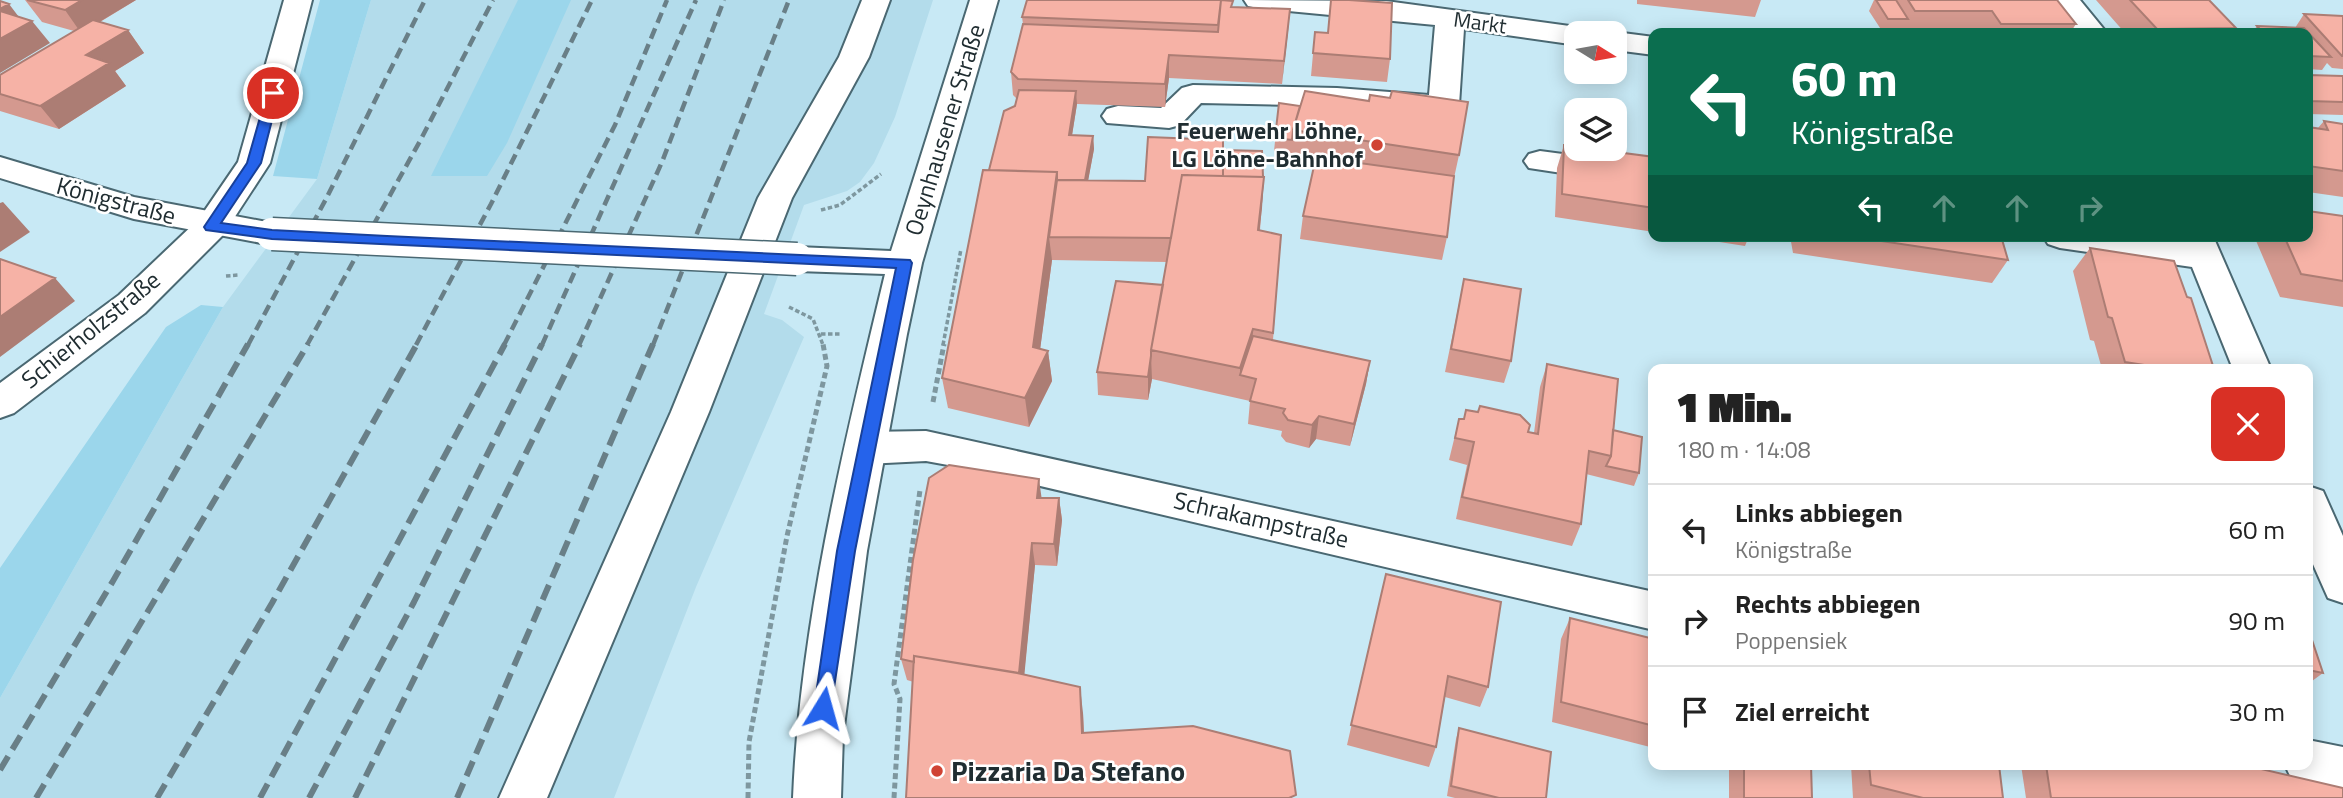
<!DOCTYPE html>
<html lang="de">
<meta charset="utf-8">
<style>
body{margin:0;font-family:"Titillium Web",sans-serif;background:#f2f2f2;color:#222;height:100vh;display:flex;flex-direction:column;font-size:26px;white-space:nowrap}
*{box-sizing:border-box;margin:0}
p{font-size:23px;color:#767676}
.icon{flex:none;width:38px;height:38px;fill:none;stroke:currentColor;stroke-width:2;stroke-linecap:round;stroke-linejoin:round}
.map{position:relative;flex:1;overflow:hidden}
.sheet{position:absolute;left:1648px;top:364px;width:665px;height:406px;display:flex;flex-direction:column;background:#fff;border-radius:14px;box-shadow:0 4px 18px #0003}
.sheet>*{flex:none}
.top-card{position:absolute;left:1648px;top:28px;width:665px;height:214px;border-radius:14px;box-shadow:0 4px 18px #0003;background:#0b6e4f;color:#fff;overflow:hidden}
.needle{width:46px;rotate:101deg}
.tools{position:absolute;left:1564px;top:21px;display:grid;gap:14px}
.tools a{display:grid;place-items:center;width:63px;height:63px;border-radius:14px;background:#fff;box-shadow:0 4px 18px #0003;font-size:35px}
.pin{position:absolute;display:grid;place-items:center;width:60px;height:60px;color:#fff;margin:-30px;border:4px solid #fff;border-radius:50%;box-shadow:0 2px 7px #0007}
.me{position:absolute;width:77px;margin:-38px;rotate:8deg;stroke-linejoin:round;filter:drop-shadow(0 0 5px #0008)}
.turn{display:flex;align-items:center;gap:24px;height:147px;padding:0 28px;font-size:32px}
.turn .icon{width:91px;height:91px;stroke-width:2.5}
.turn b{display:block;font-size:49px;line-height:60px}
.lanes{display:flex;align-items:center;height:66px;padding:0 28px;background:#0003;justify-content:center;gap:35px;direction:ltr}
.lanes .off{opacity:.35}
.round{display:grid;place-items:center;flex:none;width:74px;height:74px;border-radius:14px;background:#f2f2f2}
.head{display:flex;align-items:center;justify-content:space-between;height:119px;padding:0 28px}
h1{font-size:42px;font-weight:800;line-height:52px}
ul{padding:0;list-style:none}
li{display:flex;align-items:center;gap:21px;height:91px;padding:0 28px;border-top:2px solid #e0e0e0}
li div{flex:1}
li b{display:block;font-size:26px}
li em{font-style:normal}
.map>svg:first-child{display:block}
.built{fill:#b3dceb}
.green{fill:#9bd6eb}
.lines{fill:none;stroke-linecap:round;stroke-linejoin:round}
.minor-casing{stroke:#4a6872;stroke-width:4}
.major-casing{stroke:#4a6872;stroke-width:4}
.path-far1{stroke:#7e979f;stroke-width:3.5;stroke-dasharray:4.5 2.5;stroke-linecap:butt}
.path{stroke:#7e979f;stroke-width:5;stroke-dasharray:6 3.5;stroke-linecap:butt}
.minor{fill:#fff;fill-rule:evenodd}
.major{fill:#fff;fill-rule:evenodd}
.rail-far1{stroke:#697f87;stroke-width:4.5;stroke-dasharray:11 6;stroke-linecap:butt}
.rail{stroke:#697f87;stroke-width:6;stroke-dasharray:16 8;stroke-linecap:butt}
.major-bridge-casing{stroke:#4a6872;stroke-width:35;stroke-linecap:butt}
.major-bridge{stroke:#fff;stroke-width:32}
.wall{fill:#d4998f}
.shaded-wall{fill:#ac7d74}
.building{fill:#f6b2a6;stroke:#ac7d74;stroke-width:2}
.route{fill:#2563eb;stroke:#184099;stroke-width:2}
.poi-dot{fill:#d04334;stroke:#fff;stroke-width:2.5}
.labels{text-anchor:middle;stroke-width:5;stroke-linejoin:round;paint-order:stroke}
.far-street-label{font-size:21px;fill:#202d31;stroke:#fff}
.street-label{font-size:24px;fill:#202d31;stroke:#fff}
.poi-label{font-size:24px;font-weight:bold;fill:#202d31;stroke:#fff;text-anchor:end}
.near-poi-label{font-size:28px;font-weight:bold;fill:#202d31;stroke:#fff;text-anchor:start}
</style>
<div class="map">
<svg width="2343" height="798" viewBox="0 0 2343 798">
<rect width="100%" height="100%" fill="#c8e9f5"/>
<path class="built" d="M371,0H933L895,117L874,163L860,182L847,191L804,205L764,314L782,320L804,337L696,587L614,798H0V698L223,307L317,179Z"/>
<path class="green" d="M320,0H371L317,179L273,176Z
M518,0H571L507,143L487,176H431Z
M201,305L223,307L0,698V568L166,327Z"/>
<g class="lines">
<defs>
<path id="minor" d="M284,0H312L270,163L223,235L145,313L14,413L0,418V383L119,295L199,219L238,162Z
M862,0H890L869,57L792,198L709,412L547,798H499L671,412L758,198L839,57Z
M1244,0L1386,1L1577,27L1590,33H1577V45L1464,29L1459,105L1455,112L1444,114L1337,106L1201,103L1180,125L1169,128L1107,123L1102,116L1107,109L1118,106L1161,108L1182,88L1193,85L1337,88L1429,95L1435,25L1258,8L1248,6Z
M2051,0H2080L2107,33H2077Z
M1615,32L1654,37V55L1615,50V33H1611Z
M1540,151L1654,166V187L1529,168L1524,161L1529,154Z
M2043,236H2142L2181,242L2179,236H2213L2271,369H2233L2192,267L2060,248L2048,244Z
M926,431L1654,592V630L959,467L926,461L866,464L852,459L846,448L852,437L866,432Z
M2308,486L2323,491L2343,536V603L2328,598L2308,553Z
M2308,740L2343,747V793L2291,778L2285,765H2308Z"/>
<path id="major" d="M970,0H998L922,263L907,334L867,551L843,734L841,798H793C800,624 844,444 885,274L797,271L785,267L780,259L785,251L797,247L891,251Z
M0,157L134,197L272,223L284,226L289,234L284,242L272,245L134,219L0,178Z"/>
</defs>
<use href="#minor" class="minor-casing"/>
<use href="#major" class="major-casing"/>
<path class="path-far1" d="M821,210L840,205L881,174
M226,276L239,275
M789,307L813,319L823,345
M821,334H842
M943,345L961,249"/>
<path class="path" d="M933,402L944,344
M748,798L749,742L787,536L827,366L823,344
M894,798L900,699L894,684L920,490"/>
<use href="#minor" class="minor"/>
<use href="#major" class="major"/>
<path class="rail-far1" d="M248,345L327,197L425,0
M307,345L420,141L493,0
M416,345L491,204L592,0
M504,345L615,125L667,0
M542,345L696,0
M579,345L662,162L724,0
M653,345L789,0"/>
<path class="rail" d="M0,770L113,581L248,344
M36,798L308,344
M157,798L272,603L417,344
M260,798L505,344
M309,798L414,602L542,344
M355,798L580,344
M457,798L653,344"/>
<defs>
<path id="major-bridge" d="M272,234L797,259"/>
</defs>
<use href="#major-bridge" class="major-bridge-casing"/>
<use href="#major-bridge" class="major-bridge"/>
</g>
<path class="wall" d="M25,0H136L100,22L128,30L144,53L115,71L126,86L59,129L0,111V75L74,31L42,22Z
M1637,0H1761L1755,17L1637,4Z
M1874,0H2057L2076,24L2070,33H1904L1902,31H1882L1869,11Z
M2096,0H2209L2236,28L2232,33H2125Z
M1232,7L1290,9L1282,84L1169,78L1165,107L1077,104L1072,135L1093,136L1094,149L1088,180L1145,181L1223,150L1264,177L1260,230L1281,235L1273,340L1370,361L1366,384L1350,446L1316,439L1309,448L1286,442L1281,436L1282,431L1248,424L1250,401L1152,379L1148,400L1098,395L1097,372L1163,285L1167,262L1052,260L1040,349L1048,351L1052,381L1029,427L948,408L942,378L989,170L1017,99L1013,95L1011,72L1023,24L1022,17Z
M2304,14L2343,16V69L2332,68L2327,63L2322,70L2308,69V33H2252L2257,26L2295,28Z
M1315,32L1390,59L1387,82L1311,76Z
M2308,75L2343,76V115L2308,114Z
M1279,103L1300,106L1459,155L1454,178L1447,237L1442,260L1300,239L1303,216L1320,158L1274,151Z
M2324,121L2343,124V197L2308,192V127L2318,128Z
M1564,145L1654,157V232L1555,217L1557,168Z
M2343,216V307L2280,297L2254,236H2308Z
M1681,236H1749L1745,246Z
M1790,236H2001L2008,260L1992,283L1793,253Z
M2090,248L2214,369H2102L2094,341L2090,340L2073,271Z
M1464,279L1511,361L1504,383L1445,372Z
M1547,364L1613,430L1639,473L1634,486L1586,474L1581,524L1572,546L1456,519L1467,465L1449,460L1459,419L1534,433L1540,387Z
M1042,498H1059L1062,520L1057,566L1035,565L1024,674L1083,713L1084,733L1296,798L907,680L901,659Z
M1386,574L1488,687L1480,707L1445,697L1436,747L1429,767L1347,745Z
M1570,618L1654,639V748L1552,722L1561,639Z
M2308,628L2323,673L2308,684Z
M1459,728L1546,798H1455L1447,796L1456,739Z
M1718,765H1808L1812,798H1729V768Z
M1851,765H1999L2003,798H1853Z
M2021,765H2244L2343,798H2026Z"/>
<path class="shaded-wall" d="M82,0H136L81,33L65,10Z
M9,4L25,25L32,21L50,43L0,73V9Z
M1290,9L1288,32L1282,84L1284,61Z
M128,30L144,53L115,71L126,86L59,129L40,106L86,55Z
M1169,55V78L1165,107V84Z
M1076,91L1077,104L1070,148L1069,135Z
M1093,136L1094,149L1084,203L1083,191Z
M1057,172L1059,203L1049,237L1052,260L1037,373L1048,351L1052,381L1029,427L1025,398L1033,347Z
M1264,177L1262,208L1256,261L1258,230Z
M3,202L30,232L0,252V203Z
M55,278L75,301L0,357V317Z
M1253,329L1251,359L1240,375V368Z
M1151,356L1152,379L1148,400V377Z
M1370,361L1366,384L1350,446L1354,424Z
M1319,416L1316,439L1309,448L1312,425Z
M1039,479L1042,501L1037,498Z
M1059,498L1062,520L1057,566L1054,544Z
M1032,543L1035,565L1022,699L1018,679Z
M1080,687L1083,713L1085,759L1082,733Z"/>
<path class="building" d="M27,0H82L65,10Z
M1027,0H1221L1218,25L1022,17Z
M1221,0L1233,1L1231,7L1290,9L1284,61L1169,55L1165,84L1018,79L1011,72L1023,24L1218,32Z
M1331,0H1349L1392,3L1390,59L1313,53L1315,32L1328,33Z
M1876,0H1896L1908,19H1888Z
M1908,0H2057L2076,24H2001L1992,11H1915Z
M2130,0H2209L2236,28L2157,29Z
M0,1L9,4L0,9Z
M0,11L32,21L0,39Z
M2304,14L2343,16V56H2342Z
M93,20L128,30L86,55L109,63L40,106L0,94V75Z
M2257,26L2304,28L2331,57L2308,56V33H2263Z
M2308,75L2343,76V102L2308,101V95L2311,91L2308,87Z
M1019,90L1076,91L1069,135L1093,136L1085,180H1057V172L989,170L1004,111L1015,106Z
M1305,91L1369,101L1370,95L1390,98L1392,91L1468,102L1459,155L1293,130Z
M1279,103L1300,106L1293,130L1292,140L1275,138Z
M2324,121L2343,124V171L2308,166V127L2328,130Z
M1148,137L1223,140V176L1182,175L1171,238L1049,237L1057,180L1145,181Z
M1564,145L1577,146V149H1593L1654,157V208L1562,194Z
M1223,150L1262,151L1263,177L1223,176Z
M1316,157L1454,176L1447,237L1303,216Z
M983,170L1057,172L1033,347L1048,351L1025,398L942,378Z
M1182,175L1264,177L1258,230L1281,235L1273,333L1253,329L1240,368L1151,350Z
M2308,211L2343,216V281L2301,274L2284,236H2308Z
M1848,236H2001L2008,260Z
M2090,248L2174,261L2187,297L2191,298L2214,369H2170L2125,362L2112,318L2108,317Z
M0,259L55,278L0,317Z
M1464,279L1521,289L1511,361L1451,349Z
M1116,281L1163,285L1151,350V356L1148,377L1097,372Z
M1253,336L1370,361L1354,424L1319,416L1312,425L1288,420L1283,413L1285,409L1250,401L1256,379L1240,375Z
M1547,364L1618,379L1611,456L1589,451L1581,524L1462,497L1474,442L1455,438L1459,419H1464L1466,410L1478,412L1480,406L1520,415L1530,425L1528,432L1538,434Z
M1613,430L1642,437L1639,473L1606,466L1611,456Z
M949,465L1039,479L1037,498H1059L1054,544L1032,543L1019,673L914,656V662L901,659L913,560L929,478Z
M1386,574L1501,602L1488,687L1448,676L1436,747L1351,725Z
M1570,618L1654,639V726L1561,702Z
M2308,628L2323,673L2308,670Z
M914,656L1017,673L1080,687L1082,733L1193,726L1290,751L1296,795L1289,798H906Z
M1459,728L1551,752L1546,798H1499L1451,786Z
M1744,765H1811L1812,798H1744Z
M1869,765H1999L2003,798H1923L1871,785Z
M2046,765H2244L2343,788V798H2051Z"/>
<path class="route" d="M273,89L279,93L261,163L221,223L272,230L387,236L910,260L912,263L855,551L830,714L823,716L816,714L814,708L837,551L896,268L272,239L206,230L204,227L247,163L267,93Z"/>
<g class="poi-dot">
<circle cx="1377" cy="145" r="7"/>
<circle cx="937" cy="771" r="7"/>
</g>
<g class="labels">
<g class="far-street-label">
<text transform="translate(1480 23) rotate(8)" y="7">Markt</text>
</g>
<g class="street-label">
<text transform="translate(945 130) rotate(-73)" y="8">Oeynhausener Straße</text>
<text transform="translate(116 201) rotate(15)" y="8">Königstraße</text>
<text transform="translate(91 330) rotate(-39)" y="8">Schierholzstraße</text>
<text transform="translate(1261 520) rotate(13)" y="8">Schrakampstraße</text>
</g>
<g class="poi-label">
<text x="1363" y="139">Feuerwehr Löhne,<tspan x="1363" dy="28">LG Löhne-Bahnhof</tspan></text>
</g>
<g class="near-poi-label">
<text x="951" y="781">Pizzaria Da Stefano</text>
</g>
</g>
</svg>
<div class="tools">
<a><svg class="needle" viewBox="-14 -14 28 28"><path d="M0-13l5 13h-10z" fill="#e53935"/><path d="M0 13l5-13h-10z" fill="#767676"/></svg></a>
<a><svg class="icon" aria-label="layers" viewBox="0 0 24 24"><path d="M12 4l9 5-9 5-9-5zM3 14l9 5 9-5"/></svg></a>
</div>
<div class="pin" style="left:273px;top:93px;background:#d93025"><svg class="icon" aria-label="arrive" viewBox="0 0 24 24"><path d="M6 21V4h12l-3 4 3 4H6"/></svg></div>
<svg class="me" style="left:823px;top:708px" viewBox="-20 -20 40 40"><path d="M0-17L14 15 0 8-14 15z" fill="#2563eb" stroke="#fff" stroke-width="4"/></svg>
<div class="top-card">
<div class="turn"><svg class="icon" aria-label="left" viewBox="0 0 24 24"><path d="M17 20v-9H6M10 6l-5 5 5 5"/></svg><div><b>60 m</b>Königstraße</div></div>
<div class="lanes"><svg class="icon" aria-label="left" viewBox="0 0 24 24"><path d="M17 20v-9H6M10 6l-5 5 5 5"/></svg><svg class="icon off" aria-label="ahead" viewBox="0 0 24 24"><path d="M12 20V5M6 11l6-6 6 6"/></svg><svg class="icon off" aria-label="ahead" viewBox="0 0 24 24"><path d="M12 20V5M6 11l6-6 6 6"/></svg><svg class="icon off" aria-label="right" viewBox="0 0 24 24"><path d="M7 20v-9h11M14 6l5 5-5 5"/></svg></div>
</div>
<section class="sheet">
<div class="head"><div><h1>1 Min.</h1><p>180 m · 14:08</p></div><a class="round" style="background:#d93025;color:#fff"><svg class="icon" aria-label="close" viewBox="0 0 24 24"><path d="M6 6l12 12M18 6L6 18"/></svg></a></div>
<ul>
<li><svg class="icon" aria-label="left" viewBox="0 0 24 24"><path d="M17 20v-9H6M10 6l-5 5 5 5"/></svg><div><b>Links abbiegen</b><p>Königstraße</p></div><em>60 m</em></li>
<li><svg class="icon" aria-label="right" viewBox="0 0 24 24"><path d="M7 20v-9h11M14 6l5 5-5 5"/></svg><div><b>Rechts abbiegen</b><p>Poppensiek</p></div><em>90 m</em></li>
<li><svg class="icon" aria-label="arrive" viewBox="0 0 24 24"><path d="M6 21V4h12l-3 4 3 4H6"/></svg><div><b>Ziel erreicht</b></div><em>30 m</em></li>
</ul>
</section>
</div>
